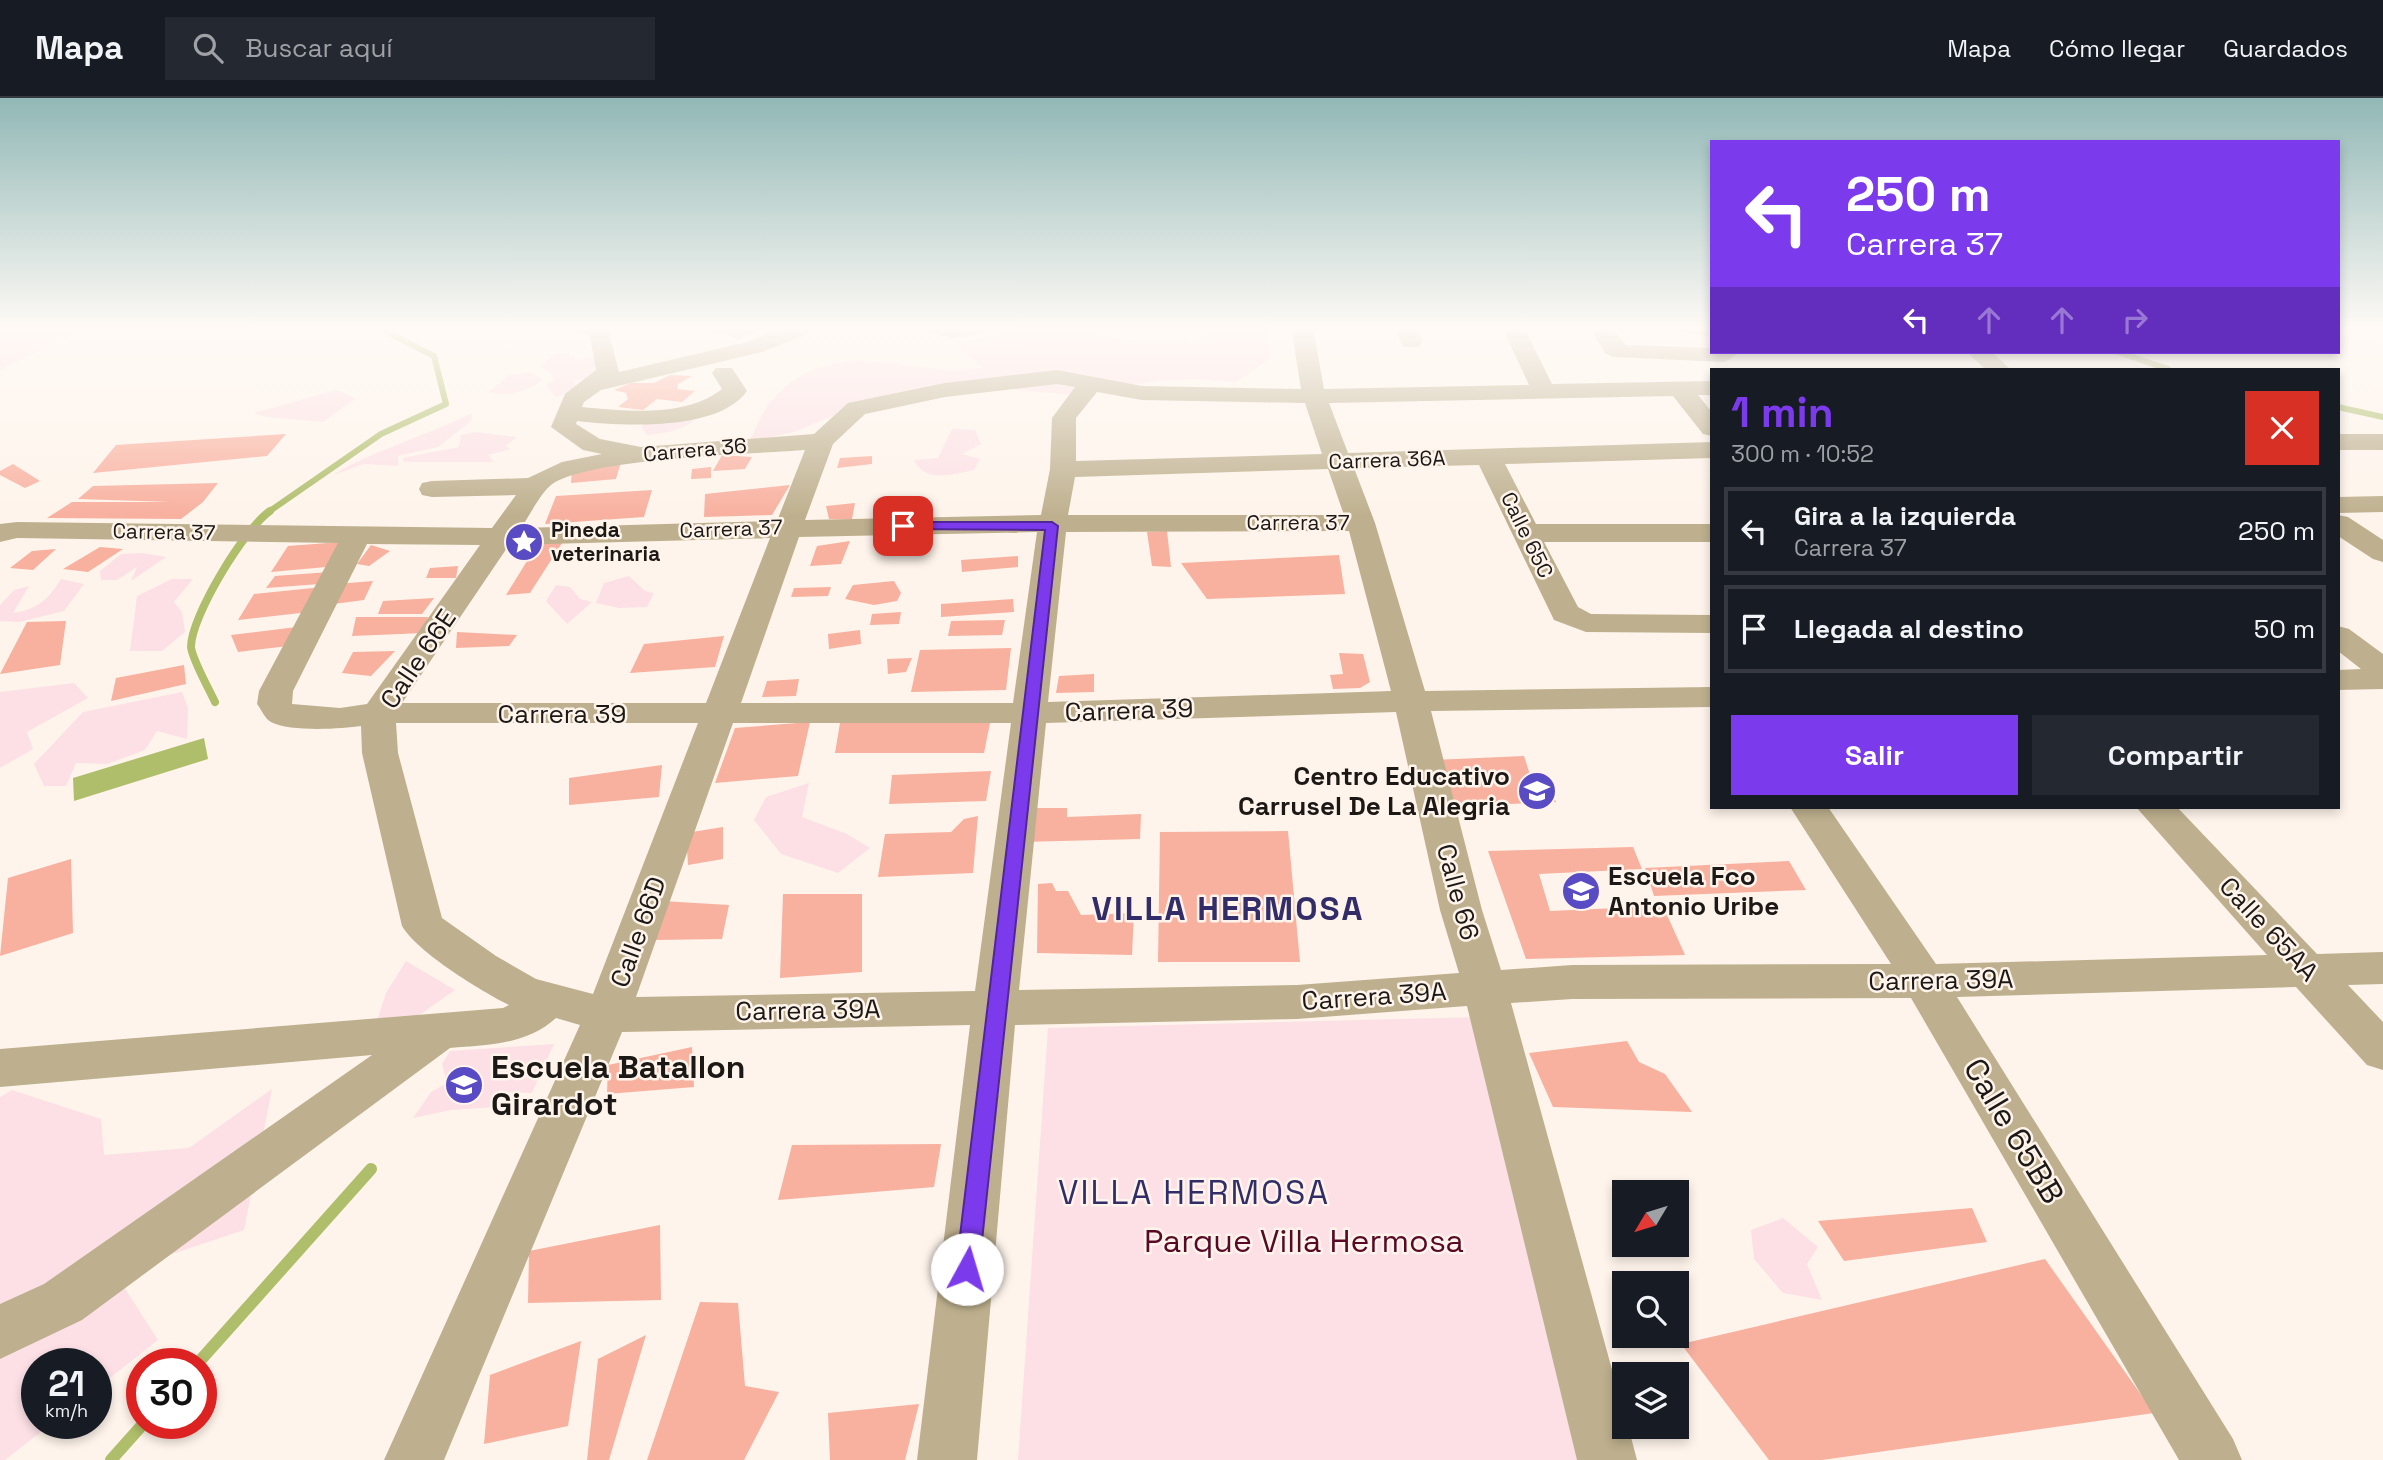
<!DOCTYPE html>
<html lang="es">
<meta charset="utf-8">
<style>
body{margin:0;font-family:"Space Grotesk",sans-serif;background:#242831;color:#f1f3f6;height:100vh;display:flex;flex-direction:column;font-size:26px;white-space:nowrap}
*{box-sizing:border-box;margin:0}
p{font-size:23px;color:#9ea1a6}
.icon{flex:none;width:38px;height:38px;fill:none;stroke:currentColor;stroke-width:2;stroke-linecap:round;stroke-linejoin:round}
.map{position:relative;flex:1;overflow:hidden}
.panel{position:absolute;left:1710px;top:270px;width:630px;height:441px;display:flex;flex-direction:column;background:#171b24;border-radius:0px;box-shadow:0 4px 10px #0003}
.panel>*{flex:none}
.banner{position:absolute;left:1710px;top:42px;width:630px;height:214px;border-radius:0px;box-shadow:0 4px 10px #0003;background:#7c3aed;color:#fff;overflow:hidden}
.needle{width:46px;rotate:232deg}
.controls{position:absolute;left:1612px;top:1082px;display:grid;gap:14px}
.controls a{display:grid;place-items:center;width:77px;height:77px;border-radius:0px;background:#171b24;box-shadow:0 4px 10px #0003;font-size:35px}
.speed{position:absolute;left:21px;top:1250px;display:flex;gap:14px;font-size:35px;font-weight:700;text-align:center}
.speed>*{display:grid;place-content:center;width:91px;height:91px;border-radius:50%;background:#171b24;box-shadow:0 4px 10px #0003;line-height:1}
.speed small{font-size:18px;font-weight:400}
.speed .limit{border:10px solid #d22;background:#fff;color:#111}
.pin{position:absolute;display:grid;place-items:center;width:60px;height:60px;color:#fff;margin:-30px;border-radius:14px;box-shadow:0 4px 10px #0006}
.me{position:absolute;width:77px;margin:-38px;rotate:6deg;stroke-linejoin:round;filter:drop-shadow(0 0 5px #0008)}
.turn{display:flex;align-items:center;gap:24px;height:147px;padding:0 21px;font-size:32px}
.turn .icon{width:91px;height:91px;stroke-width:2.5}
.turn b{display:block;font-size:49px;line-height:60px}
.lanes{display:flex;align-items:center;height:66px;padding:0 21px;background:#0003;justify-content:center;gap:35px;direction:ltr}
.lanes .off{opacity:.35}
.round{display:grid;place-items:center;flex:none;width:74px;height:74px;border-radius:0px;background:#242831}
.overview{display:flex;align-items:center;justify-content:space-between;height:119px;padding:0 21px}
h1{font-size:42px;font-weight:700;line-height:52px;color:#7c3aed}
.primary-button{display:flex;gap:14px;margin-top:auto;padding:14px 21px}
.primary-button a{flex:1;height:80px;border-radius:0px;background:#7c3aed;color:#fff;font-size:28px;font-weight:700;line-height:80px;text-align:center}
.primary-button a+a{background:#242831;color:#f1f3f6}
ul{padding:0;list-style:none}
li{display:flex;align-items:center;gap:21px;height:88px;margin:0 14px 10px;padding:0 7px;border:4px solid #363941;border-radius:0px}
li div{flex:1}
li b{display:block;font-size:26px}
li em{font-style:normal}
header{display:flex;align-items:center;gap:42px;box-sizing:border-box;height:98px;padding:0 35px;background:#171b24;border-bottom:2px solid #363941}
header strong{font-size:33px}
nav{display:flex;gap:38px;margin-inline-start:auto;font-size:24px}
.search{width:490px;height:63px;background:#242831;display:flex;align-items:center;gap:18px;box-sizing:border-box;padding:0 24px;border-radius:0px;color:#9ea1a6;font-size:26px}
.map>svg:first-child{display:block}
.green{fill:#fce0e5}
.water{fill:#afbe6a}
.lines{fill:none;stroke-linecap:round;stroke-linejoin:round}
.stream-far2{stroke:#afbe6a;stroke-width:6}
.stream-far1{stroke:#afbe6a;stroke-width:8}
.stream{stroke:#afbe6a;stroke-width:12}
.building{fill:#f8b09f}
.minor{fill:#beb08e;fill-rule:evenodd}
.route{fill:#7c3aed;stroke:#51269a;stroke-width:2}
.labels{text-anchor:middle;stroke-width:5;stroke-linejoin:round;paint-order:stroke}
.far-street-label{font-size:21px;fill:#1b1815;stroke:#fef4eb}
.far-poi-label{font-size:21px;font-weight:bold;fill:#1b1815;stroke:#fef4eb;text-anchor:start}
.street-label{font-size:26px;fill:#1b1815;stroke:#fef4eb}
.poi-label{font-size:26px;font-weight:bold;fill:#1b1815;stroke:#fef4eb;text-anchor:end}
.near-poi-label{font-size:32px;font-weight:bold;fill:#1b1815;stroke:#fef4eb;text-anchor:start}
.near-street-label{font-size:32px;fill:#1b1815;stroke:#fef4eb}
.near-park-label{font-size:32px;fill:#590826;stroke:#fef4eb}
.district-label{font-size:33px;font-weight:bold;letter-spacing:2px;fill:#322d68;stroke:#fef4eb}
.near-neighbourhood-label{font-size:33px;letter-spacing:2px;fill:#322d68;stroke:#fef4eb}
</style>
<header>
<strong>Mapa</strong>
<div class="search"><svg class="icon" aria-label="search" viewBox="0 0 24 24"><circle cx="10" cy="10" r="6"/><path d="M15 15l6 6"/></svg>Buscar aquí</div>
<nav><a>Mapa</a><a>Cómo llegar</a><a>Guardados</a></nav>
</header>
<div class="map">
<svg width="2383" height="1362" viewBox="0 0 2383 1362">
<rect width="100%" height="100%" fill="#fef4eb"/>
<path class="green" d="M0,229H87L0,272Z
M1035,229L1147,244L1194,246L1221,232L1265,229L1272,259L1236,284L1198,281L1155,283L1072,297L999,290L840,315L794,334L749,344C755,332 761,317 769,306C816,246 881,264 945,272C957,273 970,271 983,270L955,245Z
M567,254L576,262L593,259L598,272L586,281L573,282L577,292L555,299L546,286L554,284L552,277L541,269L554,256Z
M530,274L543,281C526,294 510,299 489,294L509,277Z
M336,292L356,300L323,324L266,319L254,315Z
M707,310C689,331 673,334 647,337L641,329L651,320Z
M472,315L471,323L438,349L398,358V368L364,366L333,377C376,351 427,338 472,315Z
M952,331L975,332L981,346L962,356L980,361L974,372C953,376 925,386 914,362L938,360Z
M476,334L517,339L505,348L511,351L488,357L494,364H404L403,360L459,349L461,337Z
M141,455L166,459L131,483L137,469L117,482H101L100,473L121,456Z
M629,478L645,493L654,495L647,509L619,510L596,505L604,485Z
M61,481L84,486L64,513L19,524L0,523V507L14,492L29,488L13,515C38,511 48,502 61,481Z
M172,481H193L174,504L182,514L185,534L162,553H130L137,498Z
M556,487L570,489L580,501L592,504L567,526L546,503Z
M74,585L88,600L27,634L33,651L0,670V594Z
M182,594L188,610L187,641L157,633L145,652L107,666L76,665L66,688H44L34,666L83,614Z
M809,685L802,719L847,736L870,750L838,775L781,756L754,722L766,699Z
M406,863L455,892L418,918L376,926L386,895Z
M1480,919L1585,1362H1018L1048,930Z
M554,946L532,995L500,994L497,1009L451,1012L413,1020L431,994L447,985L442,966L450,953Z
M272,991L244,1132L115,1175L158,1242L96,1291V1265H37V1325H52L5,1362H0V999L12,992L101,1021L104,1057L189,1050Z
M1783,1120L1818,1149L1807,1166L1822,1202L1783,1195L1754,1161L1751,1132Z"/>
<path class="water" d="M204,640L208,661L74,703L73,680Z"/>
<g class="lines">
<path class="stream-far2" d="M1673,229L1712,236
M2118,254L2168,271
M2338,309L2383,319
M267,415L381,336L446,306L434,258L377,229"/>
<path class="stream-far1" d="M215,604C209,591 192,561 191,549C191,518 245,430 270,413"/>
<path class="stream" d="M198,1265L371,1071
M111,1362L144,1325"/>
</g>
<path class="building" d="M725,229H771L738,241L714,233Z
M670,277L692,278L678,286L677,291L695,293L682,304L657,301L643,312L618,309L628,301L626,295L614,292L631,285H654Z
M286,336L267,358L93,375L116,347Z
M722,357L752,359L745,371L713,373Z
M872,358V366L837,370L840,360Z
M621,364L616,381L571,385L572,372Z
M13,366L40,383L25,390L0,377V373Z
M711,369V380L691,381L692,371Z
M218,385L203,404L181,421L47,420L72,404H171L78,401L93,388Z
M790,387L772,417L704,419L705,396Z
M652,392L644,419L545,426L556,398Z
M855,405L852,421H829L826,408Z
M1167,433L1171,469L1152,468L1147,434Z
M917,438L914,452L888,453L891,439Z
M564,442L530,495L506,497L537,447Z
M850,443L841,466L810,468L817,448Z
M341,444L326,469L271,474L288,448Z
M371,447L390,453L369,468L357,466Z
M100,449L123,451L88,474L63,471Z
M56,451L33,472L10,470L32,453Z
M1339,457L1345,496L1207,501L1181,465Z
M1018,458V469L962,474L961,462Z
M458,468L456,480H426L430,470Z
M329,474L320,486L266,490L275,478Z
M373,483L364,502L326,507L337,486Z
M894,483L901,495L897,503L874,507L845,501L853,487Z
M323,489L309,514L238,522L254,496Z
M831,489L828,498L791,499L794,490Z
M434,500L422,516H378L383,503Z
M1013,501L1014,514L941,519V506Z
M901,514L899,526L870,527L872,516Z
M356,519H428L424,535L352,538Z
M1005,522L1002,537L948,538L951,523Z
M66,523L60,567L0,576L27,524Z
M305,528L297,547L238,554L231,537Z
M860,532L861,546L829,551L828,536Z
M457,534L517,537L509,548L456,550Z
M724,538L715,569L630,575L644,546Z
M1011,550L1006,592L911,594L920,552Z
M395,553L371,578L342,575L353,554Z
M1339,555L1363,556L1370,584L1360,590L1333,591L1330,577L1343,576Z
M912,560L906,574L888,576L887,561Z
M184,567L186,586L111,603L116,580Z
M1094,576V594L1056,595L1059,578Z
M799,581L796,598L762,599L767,583Z
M991,620L984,655H835L840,625Z
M810,624L798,678L715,685L735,630Z
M1524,658L1533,686L1549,685L1556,704L1444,709L1433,662Z
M662,667L659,699L569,707V680Z
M991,673L986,703L889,706L892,677Z
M1036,710H1067V719L1141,716L1140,741L1021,744L1022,725L1036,724Z
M978,718L973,775L878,779L885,736L951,734L964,721Z
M723,729V761L688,767L686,735Z
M1288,733L1300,864H1158L1160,734Z
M1633,749L1642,771L1539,776L1550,813L1663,808L1685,857L1526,861L1488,753Z
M71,761L73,835L0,858L8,780Z
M1789,763L1806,792L1654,798L1645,770Z
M1052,785L1056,793H1068L1081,817L1134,815L1132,857L1037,855L1038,786Z
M783,796H862V874L780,880Z
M662,803L729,807L722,841L653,842Z
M1627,943L1639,964L1665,976L1692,1014L1553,1009L1529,955Z
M692,949L694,989L607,996L608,967Z
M941,1046L934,1089L778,1102L792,1047Z
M1972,1110L1987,1144L1844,1163L1818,1123Z
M660,1127L661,1202L528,1205L529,1153Z
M2045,1161L2154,1315L1822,1362H1769L1681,1246Z
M700,1204L738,1205L745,1288L779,1294L744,1362H647Z
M646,1237L609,1362H587L598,1261Z
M581,1243L568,1328L484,1346L490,1277Z
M919,1306L905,1362H830L828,1315Z"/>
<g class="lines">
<path class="minor" d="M573,229L608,231L619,274L747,244L786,229H816L813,234L762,254L601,292L584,304L582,309C626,313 685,320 722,291L712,275L716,270H732L747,293C718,334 622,328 577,323L576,326L600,341L641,349L814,336L848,305L945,285L1057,272L1142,288L1301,291L1291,229H1313L1324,291L1529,287L1502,229H1524L1552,286L1712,283V297H1698L1712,314V338L1703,336L1673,298L1329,305L1348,355L1712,344V360L1505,366L1536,426H1712V444H1544L1578,509L1591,516L1712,517V535L1586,534L1554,522L1479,367L1354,370L1375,425L1425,593L1712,589V609L1431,613L1482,812L1501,872L1572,867L1891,866L1790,709H1828L1936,866L2267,857L2136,709H2177L2317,856L2383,854V886L2348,887L2383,924V972L2367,967L2296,889L1957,899L2233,1341L2242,1362H2179L1911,900L1572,901L1511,905L1624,1315V1328H1628L1637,1362H1577L1467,908L1297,921L1015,927L977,1362H917L970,927L622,934L444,1362H384L580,927L556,920C526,947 488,947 450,950L82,1222L0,1261V1206L44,1186L372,957L0,989V951L503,910L509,907C481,893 417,854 402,828L362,655L361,628C341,631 289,634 271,624C265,621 261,611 257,606L259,593L338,445L17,440L0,444V426L17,424L492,430L516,397L432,399L422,397L419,391L422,385L432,383L528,380L562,364L602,356L583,352L551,329L565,296L596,272L590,239ZM1057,286L1075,289L1052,320L1050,371L1041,417L805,422L833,346L865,316L945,299ZM1097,294L1142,302L1305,305L1322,356L1076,363V320ZM805,352L777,423L521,430C530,417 540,396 551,387C587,360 754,356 805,352ZM1328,371L1344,417H1068L1075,379ZM1349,433L1391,593L1048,604L1066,434ZM1037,434L1013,605H741L799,439ZM770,440L706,605H402L509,447ZM367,446L480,447L367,606L340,610L292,606L293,593ZM1396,614L1440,812L1459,875L1297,887L1019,892L1046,625ZM396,625H698L593,896L536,881L496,858L442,820L398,655ZM733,625H1011L975,893L636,899Z
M924,229H991L988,234L953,240L927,234Z
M1395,229H1417L1422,244L1419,249H1403Z
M1589,229H1611L1626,247L1712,250V254H1734L1736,257L1725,264L1614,259L1605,255Z
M1967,254H1992L2010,271H1985Z
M2338,336H2383V352H2338Z
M2383,398V414L2338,415V399Z
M2338,417L2348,419L2383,442V464L2373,461L2338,438Z
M2338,528L2349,531L2383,556V591L2338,592V572L2361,571L2338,553Z"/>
</g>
<linearGradient id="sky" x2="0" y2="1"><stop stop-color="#91b8b6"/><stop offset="0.55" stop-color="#fffaf6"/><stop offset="1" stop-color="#fffaf6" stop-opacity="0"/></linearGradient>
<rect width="2383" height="419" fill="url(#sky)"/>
<path class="route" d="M903,424H1052L1058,428L979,1171L976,1178L967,1182L959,1178L956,1171L1045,432L899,431L897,428Z"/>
<defs>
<symbol id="sight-disc" viewBox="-11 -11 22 22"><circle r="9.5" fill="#594bc3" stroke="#fef4eb"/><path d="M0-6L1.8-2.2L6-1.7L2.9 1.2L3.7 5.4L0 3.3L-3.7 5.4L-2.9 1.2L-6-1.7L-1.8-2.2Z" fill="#fff"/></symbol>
<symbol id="school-disc" viewBox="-11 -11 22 22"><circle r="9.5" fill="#594bc3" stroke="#fef4eb"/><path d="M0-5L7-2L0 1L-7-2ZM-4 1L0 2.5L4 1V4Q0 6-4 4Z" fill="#fff"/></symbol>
</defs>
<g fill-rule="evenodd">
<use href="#sight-disc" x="502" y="422" width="44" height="44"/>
<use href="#school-disc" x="1515" y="671" width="44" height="44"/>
<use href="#school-disc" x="1559" y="771" width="44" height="44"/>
<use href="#school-disc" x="442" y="965" width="44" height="44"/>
</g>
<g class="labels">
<g class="far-street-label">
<text transform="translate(695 352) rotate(-5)" y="7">Carrera 36</text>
<text transform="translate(1387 362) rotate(-2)" y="7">Carrera 36A</text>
<text x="1298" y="432">Carrera 37</text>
<text transform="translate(731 431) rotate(-2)" y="7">Carrera 37</text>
<text transform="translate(164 434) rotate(1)" y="7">Carrera 37</text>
<text transform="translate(1527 437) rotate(64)" y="7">Calle 65C</text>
</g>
<g class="far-poi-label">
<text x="551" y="439">Pineda<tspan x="551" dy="24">veterinaria</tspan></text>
</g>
<g class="street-label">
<text transform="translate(418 561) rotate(-56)" y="9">Calle 66E</text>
<text transform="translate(1129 612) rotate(-2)" y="9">Carrera 39</text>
<text x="562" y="625">Carrera 39</text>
<text transform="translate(1458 794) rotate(75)" y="9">Calle 66</text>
<text transform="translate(2269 831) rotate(47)" y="9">Calle 65AA</text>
<text transform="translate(638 834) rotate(-70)" y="9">Calle 66D</text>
<text transform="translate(1941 882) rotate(-1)" y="9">Carrera 39A</text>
<text transform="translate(1374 898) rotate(-4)" y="9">Carrera 39A</text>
<text transform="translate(808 912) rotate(-1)" y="9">Carrera 39A</text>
</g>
<g class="poi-label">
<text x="1510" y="687">Centro Educativo<tspan x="1510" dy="30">Carrusel De La Alegria</tspan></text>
<text x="1608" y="787" text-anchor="start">Escuela Fco<tspan x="1608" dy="30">Antonio Uribe</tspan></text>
</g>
<g class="near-poi-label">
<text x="491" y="980">Escuela Batallon<tspan x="491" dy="37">Girardot</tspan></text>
</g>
<g class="near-street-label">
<text transform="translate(2014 1033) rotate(59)" y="11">Calle 65BB</text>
</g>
<g class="near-park-label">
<text x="1304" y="1154">Parque Villa Hermosa</text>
</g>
<g class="district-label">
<text x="1228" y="822">VILLA HERMOSA</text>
</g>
<g class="near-neighbourhood-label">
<text x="1194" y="1106">VILLA HERMOSA</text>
</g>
</g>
</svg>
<div class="controls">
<a><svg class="needle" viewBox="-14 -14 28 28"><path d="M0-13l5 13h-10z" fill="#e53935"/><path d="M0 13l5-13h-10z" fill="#9ea1a6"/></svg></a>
<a><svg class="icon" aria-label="search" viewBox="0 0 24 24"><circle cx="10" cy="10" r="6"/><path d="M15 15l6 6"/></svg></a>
<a><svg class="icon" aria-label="layers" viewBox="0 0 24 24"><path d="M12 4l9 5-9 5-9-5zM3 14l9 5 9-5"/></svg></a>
</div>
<div class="speed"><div>21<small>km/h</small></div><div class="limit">30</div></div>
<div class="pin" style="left:903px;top:428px;background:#d93025"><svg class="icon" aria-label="arrive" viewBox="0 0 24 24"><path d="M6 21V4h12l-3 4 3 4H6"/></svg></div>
<svg class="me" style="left:967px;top:1171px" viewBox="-20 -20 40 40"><circle r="19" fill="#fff"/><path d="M0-13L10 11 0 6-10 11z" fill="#7c3aed"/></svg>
<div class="banner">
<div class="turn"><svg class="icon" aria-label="left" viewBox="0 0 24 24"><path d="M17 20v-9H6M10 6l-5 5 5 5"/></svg><div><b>250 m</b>Carrera 37</div></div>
<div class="lanes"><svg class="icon" aria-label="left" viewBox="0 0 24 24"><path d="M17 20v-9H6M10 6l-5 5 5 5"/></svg><svg class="icon off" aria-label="ahead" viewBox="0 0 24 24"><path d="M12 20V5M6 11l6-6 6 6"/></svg><svg class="icon off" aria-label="ahead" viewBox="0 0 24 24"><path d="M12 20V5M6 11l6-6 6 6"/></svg><svg class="icon off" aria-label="right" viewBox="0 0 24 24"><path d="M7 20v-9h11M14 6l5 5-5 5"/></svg></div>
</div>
<section class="panel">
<div class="overview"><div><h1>1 min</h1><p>300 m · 10:52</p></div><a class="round" style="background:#d93025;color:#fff"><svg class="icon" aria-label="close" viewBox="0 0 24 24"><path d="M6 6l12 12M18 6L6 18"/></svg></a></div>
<ul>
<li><svg class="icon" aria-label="left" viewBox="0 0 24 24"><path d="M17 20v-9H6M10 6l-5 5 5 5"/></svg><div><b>Gira a la izquierda</b><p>Carrera 37</p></div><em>250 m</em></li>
<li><svg class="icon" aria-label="arrive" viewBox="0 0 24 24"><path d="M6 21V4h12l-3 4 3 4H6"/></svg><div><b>Llegada al destino</b></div><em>50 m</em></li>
</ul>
<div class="primary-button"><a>Salir</a><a>Compartir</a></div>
</section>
</div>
